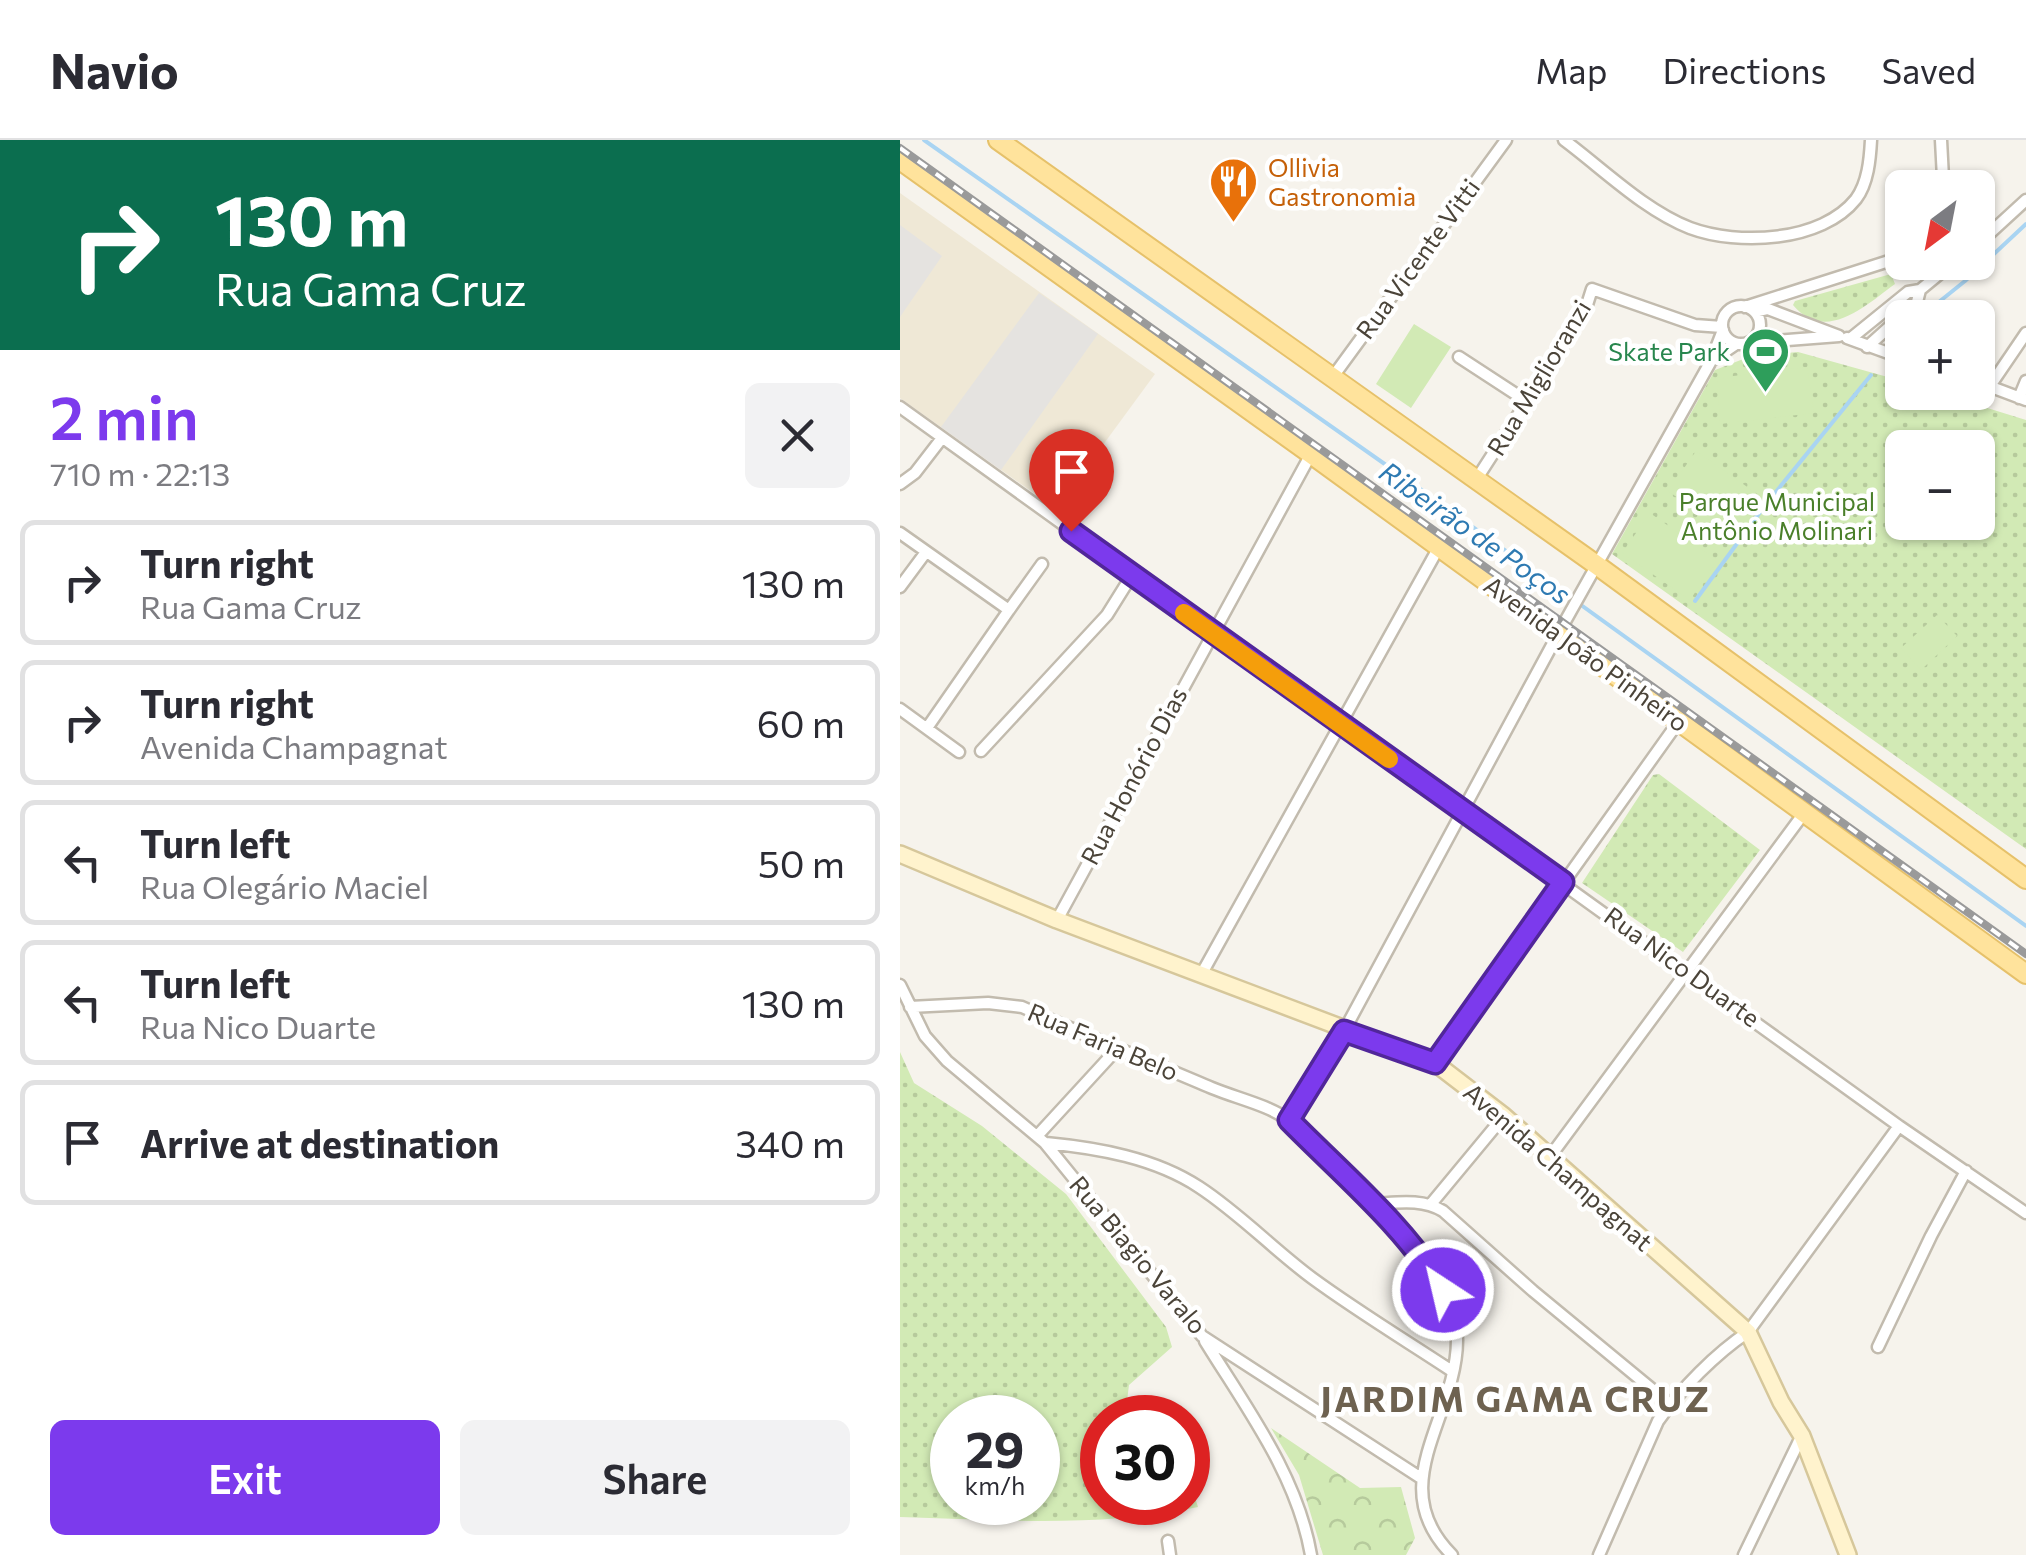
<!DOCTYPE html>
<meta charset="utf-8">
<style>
body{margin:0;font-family:Commissioner,sans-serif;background:#f2f2f3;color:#2b2b33;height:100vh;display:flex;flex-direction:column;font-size:38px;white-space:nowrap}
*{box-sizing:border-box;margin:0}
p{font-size:32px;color:#7c7c81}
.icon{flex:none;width:55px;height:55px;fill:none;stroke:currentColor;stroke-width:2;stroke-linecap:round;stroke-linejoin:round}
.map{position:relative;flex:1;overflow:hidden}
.details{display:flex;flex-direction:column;background:#fff;width:900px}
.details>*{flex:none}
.guide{background:#0b6e4f;color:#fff;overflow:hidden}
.needle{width:65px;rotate:212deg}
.controls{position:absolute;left:985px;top:30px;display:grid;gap:20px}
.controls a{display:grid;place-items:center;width:110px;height:110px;border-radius:15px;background:#fff;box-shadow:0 2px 8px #0004;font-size:50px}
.speed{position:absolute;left:30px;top:1255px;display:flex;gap:20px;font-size:50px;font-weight:700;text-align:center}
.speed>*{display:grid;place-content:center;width:130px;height:130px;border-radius:50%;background:#fff;box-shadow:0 2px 8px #0004;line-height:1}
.speed small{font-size:25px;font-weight:400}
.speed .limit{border:15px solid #d22;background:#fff;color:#111}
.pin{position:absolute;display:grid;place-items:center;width:85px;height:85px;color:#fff;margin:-102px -42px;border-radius:50% 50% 50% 0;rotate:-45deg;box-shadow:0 0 10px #0007}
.pin .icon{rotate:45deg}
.me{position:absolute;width:110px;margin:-55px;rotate:325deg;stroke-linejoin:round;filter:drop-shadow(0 0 8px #0008)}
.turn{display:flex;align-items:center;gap:35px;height:210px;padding:0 50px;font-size:45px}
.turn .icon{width:130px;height:130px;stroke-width:2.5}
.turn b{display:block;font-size:70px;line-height:85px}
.round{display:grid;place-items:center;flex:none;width:105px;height:105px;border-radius:15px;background:#f2f2f3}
.headline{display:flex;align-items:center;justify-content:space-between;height:170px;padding:0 50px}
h1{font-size:60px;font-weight:600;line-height:75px;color:#7c3aed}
.cta{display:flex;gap:20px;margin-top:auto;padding:20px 50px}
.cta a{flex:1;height:115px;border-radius:15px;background:#7c3aed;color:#fff;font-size:40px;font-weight:600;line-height:115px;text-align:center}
.cta a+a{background:#f2f2f3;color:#2b2b33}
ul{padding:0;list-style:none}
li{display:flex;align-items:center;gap:30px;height:125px;margin:0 20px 15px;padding:0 30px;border:5px solid #e1e1e2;border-radius:15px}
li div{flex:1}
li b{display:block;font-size:38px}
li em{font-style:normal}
header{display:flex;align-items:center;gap:60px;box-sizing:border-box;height:140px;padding:0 50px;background:#fff;border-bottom:2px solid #e1e1e2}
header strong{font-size:48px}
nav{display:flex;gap:55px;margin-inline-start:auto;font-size:35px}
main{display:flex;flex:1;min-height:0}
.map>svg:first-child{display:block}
.education{fill:#efe8d6}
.grass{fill:url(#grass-dots);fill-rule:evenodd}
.forest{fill:url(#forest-crowns)}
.pitch{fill:#d2eab5}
.parking{fill:#e5e3e0}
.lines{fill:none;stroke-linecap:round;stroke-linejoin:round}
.stream{stroke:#a9d4f2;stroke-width:4}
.street-casing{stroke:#c2bbae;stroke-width:15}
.secondary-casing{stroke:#d6c79b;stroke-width:20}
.primary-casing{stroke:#e6c16a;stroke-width:22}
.street{stroke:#fff;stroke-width:10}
.secondary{stroke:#fff3cd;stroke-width:15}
.primary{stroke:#ffe39c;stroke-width:18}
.rail-casing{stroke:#9a9a9a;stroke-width:8}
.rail{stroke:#fff;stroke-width:4;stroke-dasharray:11;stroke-linecap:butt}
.route-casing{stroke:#51269a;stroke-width:25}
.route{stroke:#7c3aed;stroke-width:18}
.slow{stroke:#f59e0b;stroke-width:18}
.labels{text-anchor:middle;stroke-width:9;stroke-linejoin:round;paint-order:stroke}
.food-label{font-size:25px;fill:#c56008;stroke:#fff;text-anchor:start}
.street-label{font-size:25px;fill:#4b4439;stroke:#fff}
.leisure-label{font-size:25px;fill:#27864d;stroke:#fff;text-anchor:end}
.park-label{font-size:25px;fill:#4a7f2a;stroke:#fff}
.water-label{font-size:28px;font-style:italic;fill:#2e7ab2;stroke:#fff}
.district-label{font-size:35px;font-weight:bold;letter-spacing:2.5px;fill:#6e6250;stroke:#fff}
</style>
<header>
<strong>Navio</strong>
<nav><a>Map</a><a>Directions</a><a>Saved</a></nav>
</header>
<main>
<section class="details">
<div class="guide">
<div class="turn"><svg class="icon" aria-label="right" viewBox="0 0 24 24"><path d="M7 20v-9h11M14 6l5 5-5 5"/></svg><div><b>130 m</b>Rua Gama Cruz</div></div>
</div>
<div class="headline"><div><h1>2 min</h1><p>710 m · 22:13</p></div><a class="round"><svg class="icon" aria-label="close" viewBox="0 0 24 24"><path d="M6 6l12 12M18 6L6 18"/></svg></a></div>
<ul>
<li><svg class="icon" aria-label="right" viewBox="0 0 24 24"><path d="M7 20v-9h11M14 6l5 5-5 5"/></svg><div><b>Turn right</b><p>Rua Gama Cruz</p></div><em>130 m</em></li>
<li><svg class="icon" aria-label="right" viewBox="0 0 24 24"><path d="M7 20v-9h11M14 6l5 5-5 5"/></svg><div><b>Turn right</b><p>Avenida Champagnat</p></div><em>60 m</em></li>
<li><svg class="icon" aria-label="left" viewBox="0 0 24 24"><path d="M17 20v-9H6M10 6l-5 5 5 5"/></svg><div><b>Turn left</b><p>Rua Olegário Maciel</p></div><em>50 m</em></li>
<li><svg class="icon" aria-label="left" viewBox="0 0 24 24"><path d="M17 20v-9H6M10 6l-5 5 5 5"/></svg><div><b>Turn left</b><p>Rua Nico Duarte</p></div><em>130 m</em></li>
<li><svg class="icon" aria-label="arrive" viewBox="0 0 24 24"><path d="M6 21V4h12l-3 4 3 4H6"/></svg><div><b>Arrive at destination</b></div><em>340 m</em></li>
</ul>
<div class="cta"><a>Exit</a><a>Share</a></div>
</section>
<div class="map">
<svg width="1126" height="1415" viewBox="0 0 1126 1415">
<defs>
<pattern id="grass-dots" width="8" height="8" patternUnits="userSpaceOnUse" patternTransform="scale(2.5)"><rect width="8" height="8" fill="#d2eab5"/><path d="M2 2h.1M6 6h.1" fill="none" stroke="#b6ca9c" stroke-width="1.8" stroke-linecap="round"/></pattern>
<pattern id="forest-crowns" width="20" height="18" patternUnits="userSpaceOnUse" patternTransform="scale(2.5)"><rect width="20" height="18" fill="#d2eab5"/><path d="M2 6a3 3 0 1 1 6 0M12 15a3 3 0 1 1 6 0" fill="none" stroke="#b6ca9c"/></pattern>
</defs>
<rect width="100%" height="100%" fill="#f6f3ec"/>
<path class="education" d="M0,53L255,234L156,369L0,258Z"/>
<path class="grass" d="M991,134L995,144C966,165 926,204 893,165L895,161Z
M898,212L1002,241V252L1039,253L1126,280V709L712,414L815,230L851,216ZM1002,308H1078V382H1002Z
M759,634L860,710L783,812L682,743L753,635Z
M0,912L14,943L82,986L166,1054L266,1187L272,1207L229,1245L226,1269L234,1277L202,1278V1362H288V1335L298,1367C200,1388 100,1380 0,1377ZM52,1278H138V1362H52Z"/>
<path class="forest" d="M371,1288L460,1348L501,1347L515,1398L506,1415H423L399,1335Z"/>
<path class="pitch" d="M514,184L551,207L511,268L476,244Z
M907,227L914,273L820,284L817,238Z
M796,311L863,358L835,398L768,351Z
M750,373L817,420L790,460L722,413Z
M1037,475L1057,496L1021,530L1001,508Z"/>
<path class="parking" d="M0,85L42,116L0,177Z
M139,153L198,194L101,330L41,287Z"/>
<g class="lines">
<path class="stream" d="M24,0L516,346L1126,786
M1019,178L1065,141L1126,84
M999,194L1002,191
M795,461L866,364L971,235"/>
<defs>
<path id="street" d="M664,0C703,29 744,70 790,88C838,106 922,102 956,59C968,43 970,19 971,0
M1040,48L1043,38L1041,0
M1078,104L1126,60
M1020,150L1054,122
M822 185a19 19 0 1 1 38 0a19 19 0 1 1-38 0Z
M845,167L992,120L1002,111
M823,190L811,221L836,204
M947,198L1002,218
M950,199L1008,152L1020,150L1017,162L967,207
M849,203L939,196L868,169L855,172
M559,217L628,262
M432,238L606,0
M1078,242L1126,260
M1090,246L1126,193
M1119,258L1126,241
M0,267L999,986L1126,1073
M576,340L685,171L692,149L795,185L822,187
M0,344L15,333L42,298
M0,393L109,470L142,424
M0,447L26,412
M0,569L59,612
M27,588L109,470
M81,611L207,475L232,435
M157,780L411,314
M301,835L539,407
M0,845L25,896L47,921L145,1003L302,1196L521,1338
M10,867L88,863L122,867C185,895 248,921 312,948C336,958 368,965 389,980C407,992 422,1014 437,1029C480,1072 557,1134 557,1200C557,1278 482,1345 552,1415
M535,923L779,581
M389,980L444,891L658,494L811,221
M138,995L217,909
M146,1003C198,1008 255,1018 299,1047C339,1073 373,1109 412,1138C457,1171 505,1200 552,1231
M649,1018L904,673
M472,1064C496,1063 521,1058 543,1071L633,1151L770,1264
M531,1064L604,976
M305,1201C347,1269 397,1335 411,1415
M978,1207L1031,1096L1066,1031
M268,1401L270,1415
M699,1415L758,1281C781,1249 815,1214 848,1192L999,986
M844,1415L901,1297"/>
<path id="secondary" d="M0,714L157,780L535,923L604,976L848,1192L881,1262L902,1296L948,1415"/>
<path id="primary" d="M98,0L698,426L1126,739
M0,20L411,314L1126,834"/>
</defs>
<use href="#street" class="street-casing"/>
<use href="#secondary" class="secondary-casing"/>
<use href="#primary" class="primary-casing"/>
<use href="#street" class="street"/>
<use href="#secondary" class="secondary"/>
<use href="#primary" class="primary"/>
<defs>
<path id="rail" d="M0,8L1126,814"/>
</defs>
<use href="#rail" class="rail-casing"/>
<use href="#rail" class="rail"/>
</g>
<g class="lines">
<defs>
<path id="route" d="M171,391L663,742L535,923L444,891L389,980C442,1034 504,1085 543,1150"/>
</defs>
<use href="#route" class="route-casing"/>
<use href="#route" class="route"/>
<path class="slow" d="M284,473L489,619"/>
</g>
<defs>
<symbol id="restaurant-pin" viewBox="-11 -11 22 30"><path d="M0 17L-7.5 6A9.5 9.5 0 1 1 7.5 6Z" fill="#e8710a" stroke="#fff"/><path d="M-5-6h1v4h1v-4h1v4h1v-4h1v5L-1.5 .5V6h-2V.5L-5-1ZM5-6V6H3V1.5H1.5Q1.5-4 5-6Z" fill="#fff"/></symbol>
<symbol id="stadium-pin" viewBox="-11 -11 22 30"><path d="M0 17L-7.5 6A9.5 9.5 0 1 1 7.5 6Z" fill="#2e9e5b" stroke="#fff"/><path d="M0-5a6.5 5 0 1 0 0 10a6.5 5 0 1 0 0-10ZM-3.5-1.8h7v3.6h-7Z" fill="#fff"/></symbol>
</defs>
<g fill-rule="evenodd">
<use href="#restaurant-pin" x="306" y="14" width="55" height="75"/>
<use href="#stadium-pin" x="838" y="184" width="55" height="75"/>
</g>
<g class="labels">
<g class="food-label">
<text x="368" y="37">Ollivia<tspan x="368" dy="29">Gastronomia</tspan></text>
</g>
<g class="street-label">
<text transform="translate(518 119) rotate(-54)" y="9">Rua Vicente Vitti</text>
<text transform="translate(639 238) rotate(-59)" y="9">Rua Miglioranzi</text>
<text transform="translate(686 514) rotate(36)" y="9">Avenida João Pinheiro</text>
<text transform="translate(234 636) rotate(-62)" y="9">Rua Honório Dias</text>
<text transform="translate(782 827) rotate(36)" y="9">Rua Nico Duarte</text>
<text transform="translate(203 902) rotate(23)" y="9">Rua Faria Belo</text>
<text transform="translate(658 1027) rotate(41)" y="9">Avenida Champagnat</text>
<text transform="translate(238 1115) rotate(50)" y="9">Rua Biagio Varalo</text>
</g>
<g class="leisure-label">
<text x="830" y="221">Skate Park</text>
</g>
<g class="park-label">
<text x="877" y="371">Parque Municipal<tspan x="877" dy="29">Antônio Molinari</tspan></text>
</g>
<g class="water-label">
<text transform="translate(575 393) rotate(35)" y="10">Ribeirão de Poços</text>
</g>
<g class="district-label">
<text x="616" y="1272">JARDIM GAMA CRUZ</text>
</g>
</g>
</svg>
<div class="controls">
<a><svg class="needle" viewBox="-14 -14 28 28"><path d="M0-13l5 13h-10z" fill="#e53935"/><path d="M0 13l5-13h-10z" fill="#7c7c81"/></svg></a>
<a>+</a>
<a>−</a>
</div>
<div class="speed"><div>29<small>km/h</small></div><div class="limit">30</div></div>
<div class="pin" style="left:171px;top:391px;background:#d93025"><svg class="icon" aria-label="arrive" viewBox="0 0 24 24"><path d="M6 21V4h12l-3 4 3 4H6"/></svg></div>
<svg class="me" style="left:543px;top:1150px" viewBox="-20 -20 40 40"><circle r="17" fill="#7c3aed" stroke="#fff" stroke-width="3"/><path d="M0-11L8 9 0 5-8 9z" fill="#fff"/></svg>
</div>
</main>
